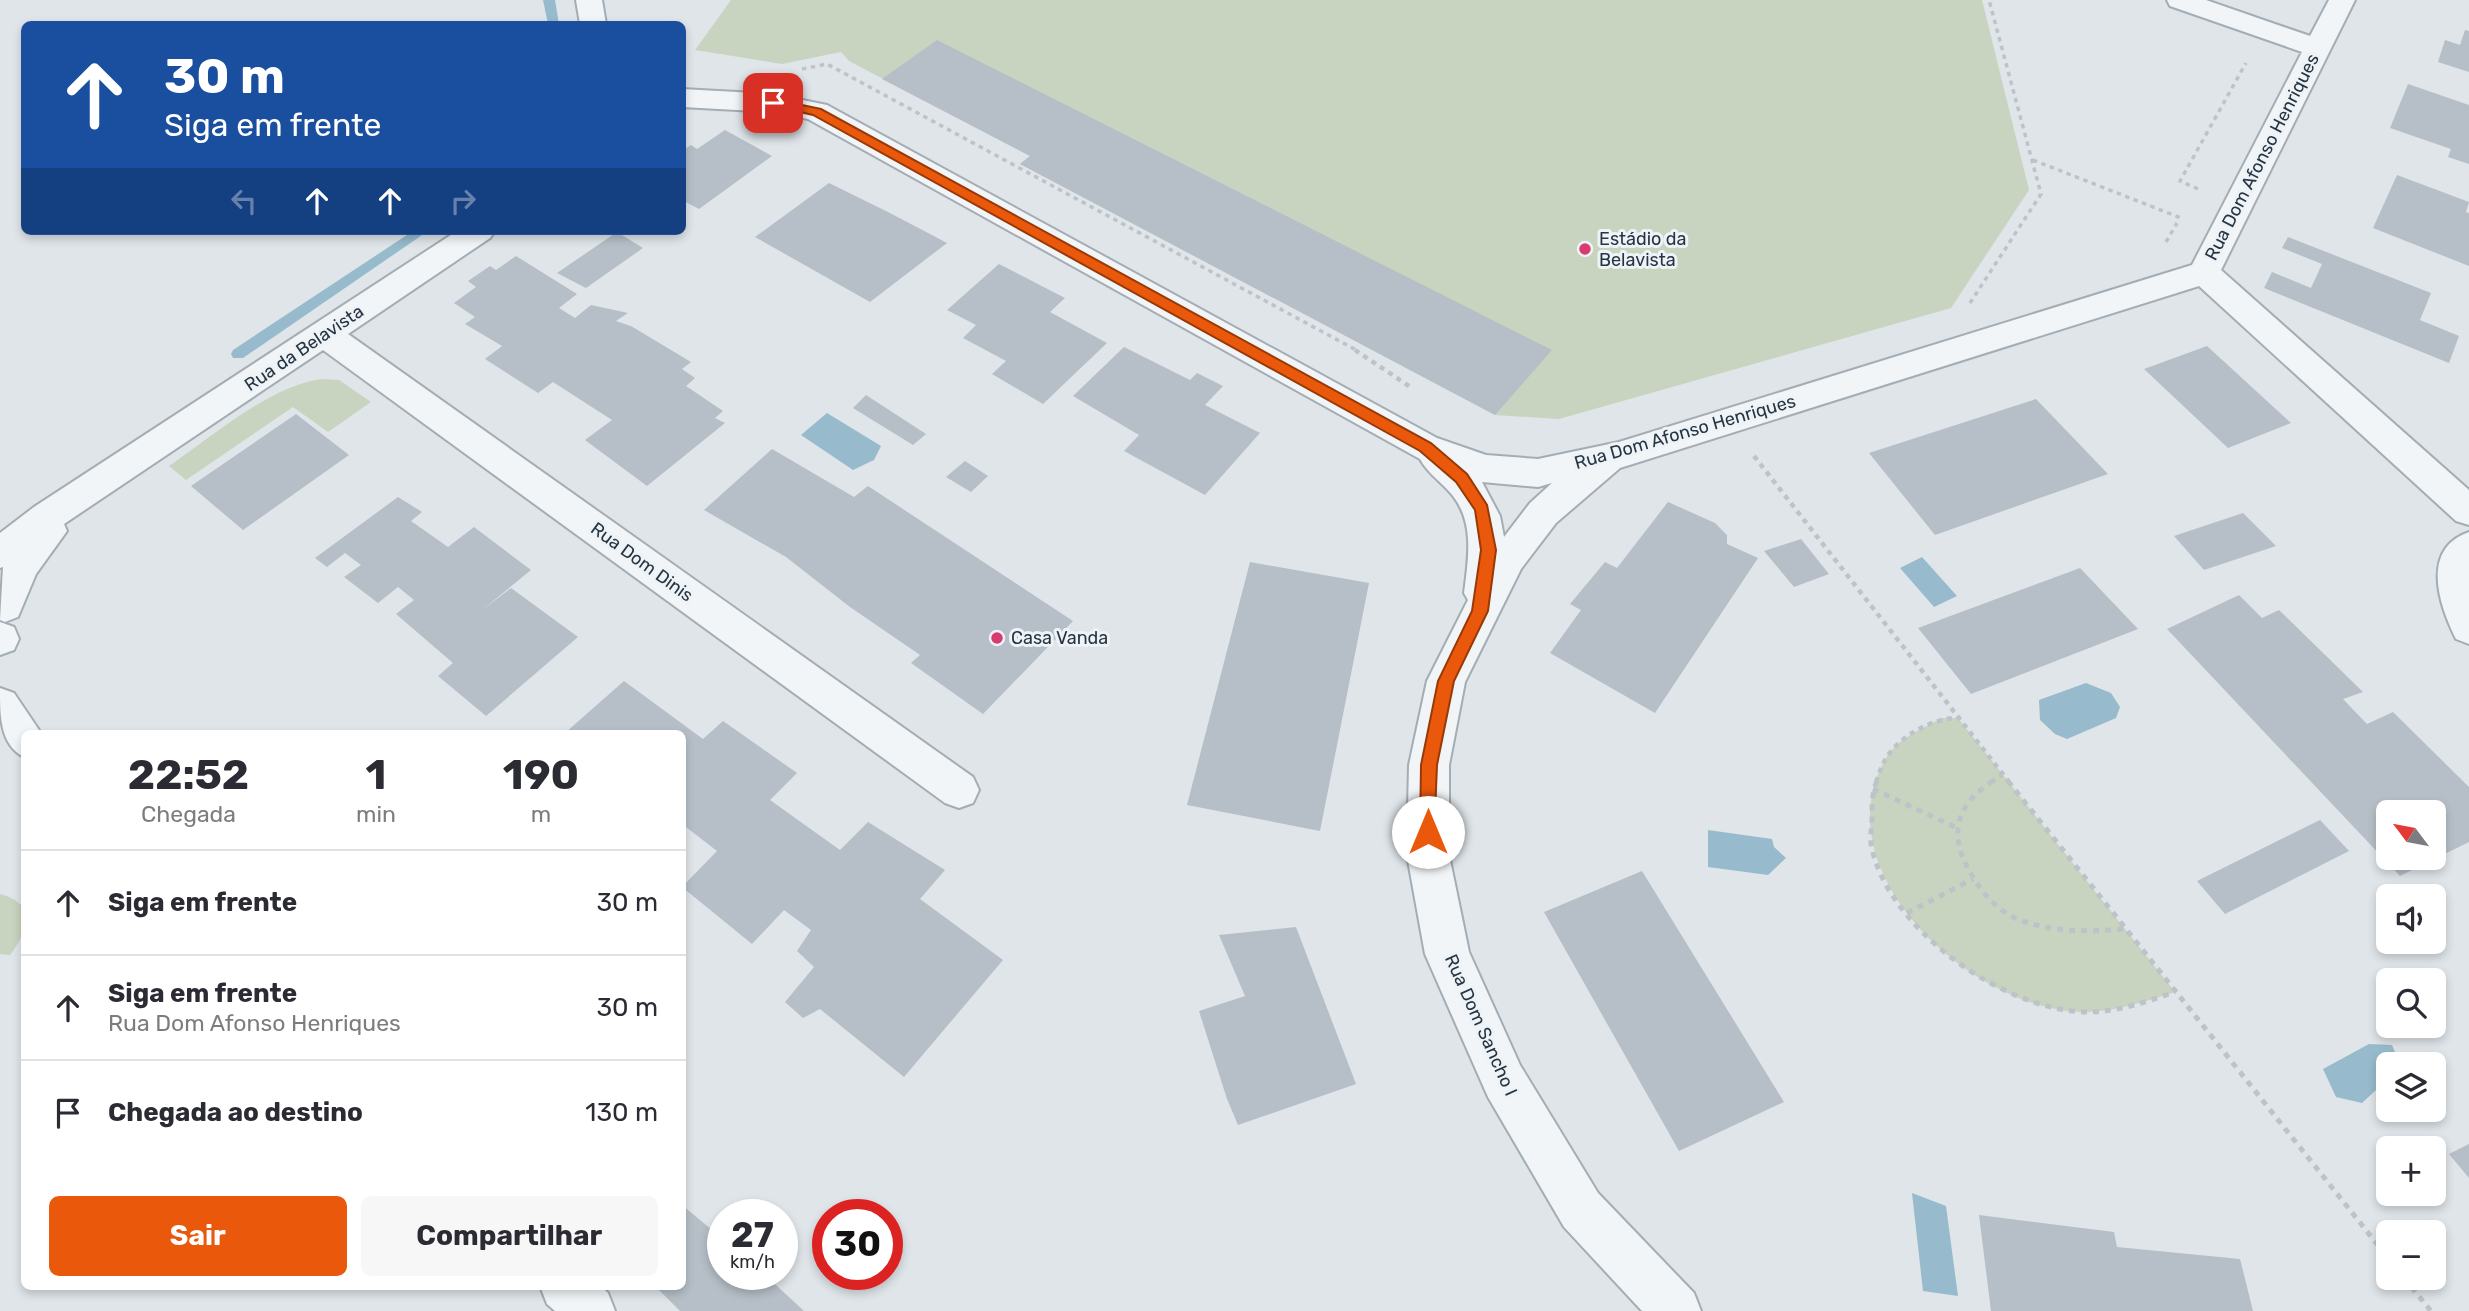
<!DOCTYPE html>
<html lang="pt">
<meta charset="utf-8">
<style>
body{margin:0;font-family:Rubik,sans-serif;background:#f7f7f7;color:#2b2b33;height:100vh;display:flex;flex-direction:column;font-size:26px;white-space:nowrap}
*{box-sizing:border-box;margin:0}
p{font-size:23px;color:#7c7c81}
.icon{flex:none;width:38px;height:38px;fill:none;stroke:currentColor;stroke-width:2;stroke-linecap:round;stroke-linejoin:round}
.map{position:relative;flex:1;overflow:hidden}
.sheet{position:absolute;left:21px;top:730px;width:665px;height:560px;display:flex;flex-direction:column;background:#fff;border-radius:10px;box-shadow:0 4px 10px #0003}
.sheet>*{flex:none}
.guide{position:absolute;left:21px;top:21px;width:665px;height:214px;border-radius:10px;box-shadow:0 4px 10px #0003;background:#1a4fa0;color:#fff;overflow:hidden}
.needle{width:46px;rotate:302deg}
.buttons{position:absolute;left:2376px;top:800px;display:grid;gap:14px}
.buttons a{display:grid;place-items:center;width:70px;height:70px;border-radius:10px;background:#fff;box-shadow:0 4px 10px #0003;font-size:35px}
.speed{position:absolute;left:707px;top:1199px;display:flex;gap:14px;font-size:35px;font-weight:700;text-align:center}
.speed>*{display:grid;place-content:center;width:91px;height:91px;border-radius:50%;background:#fff;box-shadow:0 4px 10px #0003;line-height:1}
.speed small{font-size:18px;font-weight:400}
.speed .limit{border:10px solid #d22;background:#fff;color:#111}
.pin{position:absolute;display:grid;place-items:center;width:60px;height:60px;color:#fff;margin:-30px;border-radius:14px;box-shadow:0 4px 10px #0006}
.me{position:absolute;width:77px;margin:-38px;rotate:0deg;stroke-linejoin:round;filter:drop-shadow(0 0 5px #0008)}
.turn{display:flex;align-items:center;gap:24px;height:147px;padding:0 28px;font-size:32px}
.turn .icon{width:91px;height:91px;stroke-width:2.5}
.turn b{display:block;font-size:49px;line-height:60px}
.lanes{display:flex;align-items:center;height:66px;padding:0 28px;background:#0003;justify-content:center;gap:35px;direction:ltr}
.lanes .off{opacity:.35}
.eta{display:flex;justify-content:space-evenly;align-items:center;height:119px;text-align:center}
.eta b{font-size:42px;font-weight:700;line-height:49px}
.primary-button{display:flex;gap:14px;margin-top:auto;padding:14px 28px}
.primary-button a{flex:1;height:80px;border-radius:10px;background:#ea580c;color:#fff;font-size:28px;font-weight:700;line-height:80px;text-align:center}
.primary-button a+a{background:#f7f7f7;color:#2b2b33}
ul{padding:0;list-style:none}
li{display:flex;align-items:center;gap:21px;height:105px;padding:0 28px;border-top:2px solid #e1e1e2}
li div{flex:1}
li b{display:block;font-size:26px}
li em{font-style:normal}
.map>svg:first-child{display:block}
.green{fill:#c8d4bf}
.water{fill:#97bbcc}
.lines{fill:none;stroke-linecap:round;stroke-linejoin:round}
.stream{fill:#97bbcc;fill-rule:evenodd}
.building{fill:#b6bfc7;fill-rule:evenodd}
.minor-casing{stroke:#a4adb4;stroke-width:4}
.path-far2{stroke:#bdc3c8;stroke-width:3.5;stroke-dasharray:4.5 4.5;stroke-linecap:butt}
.path-far1{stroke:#bdc3c8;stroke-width:4.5;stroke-dasharray:5 5;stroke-linecap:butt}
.path{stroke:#bdc3c8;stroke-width:5;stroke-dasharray:6 6;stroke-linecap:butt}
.minor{fill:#f2f5f7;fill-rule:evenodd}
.route{fill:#ea580c;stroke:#983908;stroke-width:2}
.poi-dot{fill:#d73b70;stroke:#eef3f7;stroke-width:2.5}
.labels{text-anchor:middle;stroke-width:6;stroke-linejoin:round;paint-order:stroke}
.street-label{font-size:18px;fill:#273542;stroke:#eef3f7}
.poi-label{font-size:18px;fill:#273542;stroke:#eef3f7;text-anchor:start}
</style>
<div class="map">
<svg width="2469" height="1311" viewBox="0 0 2469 1311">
<rect width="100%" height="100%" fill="#dfe5e9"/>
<path class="green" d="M731,0H1982L2029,190L1951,308L1559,419L1495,415L1020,164L1030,156L849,61L841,52L782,64L695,50Z
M322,379L339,380L371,402L328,432L293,407L186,480L169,466C212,437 271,385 322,379Z
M1942,718H1958L2175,992C2147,1001 2118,1011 2087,1012C1977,1014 1819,873 1886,758C1897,739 1923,728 1942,718Z
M0,894C38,904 28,930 10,955L0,954Z"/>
<path class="water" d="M827,413L881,446L874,460L853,470L801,435Z
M1922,557L1957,596L1934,607L1900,568Z
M2086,683L2111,693L2120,707L2116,718L2067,739L2055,734L2040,720L2039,700Z
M1708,830L1772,839L1774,847L1786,858L1768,875L1708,867Z
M2369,1044L2392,1045L2400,1064H2389V1078L2362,1103L2336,1097L2323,1069Z
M1912,1193L1946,1206L1958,1296L1923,1291Z"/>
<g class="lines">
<path class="stream" d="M543,0H555L559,24H548Z
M413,231H428L243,358H233L231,354L233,350Z"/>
</g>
<path class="building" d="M2465,30L2469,31V72L2438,62L2445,40L2460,45Z
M937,40L1552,350L1495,415L1020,164L1030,156L882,79Z
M2408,84L2469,105V164L2448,157L2451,149L2390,128Z
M725,130L772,156L699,209L682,200V151L691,145L697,149Z
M2397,175L2469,202L2466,212L2469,213V266L2373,228Z
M829,183L888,212L947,243L870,302L755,237Z
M617,232L643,248L586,288L557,273Z
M2288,237L2431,293L2420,320L2459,336L2449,363L2264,288L2272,272L2311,288L2322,264L2282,248Z
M516,256L577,294L559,308L575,318L591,305L628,313L616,321L631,326L691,362L682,369L695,378L686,386L723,411L715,418L725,423L647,486L585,440L612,420L553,382L538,393L485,359L502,346L465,324L475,317L454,303L476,287L468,281L490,266L496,270Z
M999,264L1065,298L1050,312L1107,343L1043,404L992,374L1006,361L963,338L976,325L947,310Z
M2207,346L2291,423L2228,448L2144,369Z
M1124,347L1190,380L1197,373L1223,386L1205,405L1260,433L1205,495L1124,451L1139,435L1073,396Z
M866,395L926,434L913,445L853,408Z
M2036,399L2108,474L1935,535L1869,453Z
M296,414L349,455L243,530L191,486Z
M772,449L854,497L868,486L1073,621L983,714L911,663L920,655L850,607L786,557L704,510Z
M965,461L988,476L971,492L946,477Z
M398,497L422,512L411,521L448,547L474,527L531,570L481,611L511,588L578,637L486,716L438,676L453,663L396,614L414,600L398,587L378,603L344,577L361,565L345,553L327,567L315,558Z
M1668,502L1715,523L1727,535V544L1758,558L1655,713L1550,653L1581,610L1570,604L1605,562L1617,568Z
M2243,513L2276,546L2204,570L2174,536Z
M1801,539L1829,574L1794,587L1764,551Z
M1250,562L1369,583L1320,831L1187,805Z
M2080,568L2138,629L1971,694L1918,628Z
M2239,595L2262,618L2279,610L2363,692L2343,699L2367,724L2393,712L2469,787V842L2400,876L2167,629ZM2389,812H2434V858H2389Z
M624,681L703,739L723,721L797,773L770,800L840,850L868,822L945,870L920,899L1003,960L904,1077L820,1009L803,1018L785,1002L814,967L797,951L811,930L784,910L752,944L682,887L717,851L682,824V733H565Z
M2320,820L2349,851L2225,914L2197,881Z
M1642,871L1784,1102L1679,1151L1544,912Z
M1296,927L1356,1084L1238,1125L1227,1099L1199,1011L1245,996L1219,935Z
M2469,1144V1178L2449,1154Z
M682,1205L723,1239V1274H764L804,1311H680L655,1286H682Z
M1979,1215L2114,1232L2117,1247L2240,1259L2253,1311H1991Z"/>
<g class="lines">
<defs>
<path id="minor" d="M576,0H602L606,24H580Z
M2167,0H2206L2310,36L2329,0H2355L2221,270L2469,490V525L2456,521L2199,286L1620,468L1556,523L1521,569L1465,682L1449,765V855L1469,952L1520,1065L1598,1193L1694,1293L1701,1311H1642L1564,1227L1488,1097L1425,954L1407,855L1409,765L1427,681L1468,600L1464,593C1468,561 1475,524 1453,496C1443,483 1427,473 1420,459L808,119L773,112L682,107V89L773,94L827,105L1437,438L1486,455L1538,459L1619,442L2192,265L2302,52L2170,6ZM1482,482L1538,487L1552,483L1530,503L1504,537L1500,516Z
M457,231H495L490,238L348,334L973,777L979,790L973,803L959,808L945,803L323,350L64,524L67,531L36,574L18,617L5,622L0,620L3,567L0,568V533L34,507Z
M2469,532V644L2456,639C2439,605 2420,549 2469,532Z
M0,622L14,627L19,639L14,650L0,655Z
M0,688L14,693L41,733H24V757C0,745 0,716 0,688Z
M540,1286H601L608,1293L615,1311H555L547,1304Z"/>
</defs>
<use href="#minor" class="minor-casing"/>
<path class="path-far2" d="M802,69L827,64L1358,351
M2033,160L2181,218
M2198,189L2180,181L2246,63
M2166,242L2177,223
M1970,303L2041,194L1989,0"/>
<path class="path-far1" d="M1355,350L1412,388
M1754,456L2009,782
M1876,782C1879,774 1882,764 1887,757C1900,736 1933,718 1957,718
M1991,782L2002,775"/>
<path class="path" d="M1877,781C1872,792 1872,805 1872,817C1872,826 1870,836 1871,844C1886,928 2004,1011 2087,1012C2117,1012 2146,1002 2175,992
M1993,781C1952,807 1948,840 1975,880C1984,895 1997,909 2013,917C2048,933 2087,932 2124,929
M2008,781L2389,1259
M1873,789L1955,827
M1907,913L1973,879
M2404,1278L2431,1311"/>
<use href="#minor" class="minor"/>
</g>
<path class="route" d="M773,99L821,109L1431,443L1467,474L1487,505L1496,550L1488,611L1454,681L1437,765L1434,838L1428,840L1420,832L1421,765L1438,681L1472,611L1481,550L1475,510L1456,482L1420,451L813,115L769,105L767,103Z"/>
<g class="poi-dot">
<circle cx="1585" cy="249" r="7"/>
<circle cx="997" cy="638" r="7"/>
</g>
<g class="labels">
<g class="street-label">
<text transform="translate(2262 157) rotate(-63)" y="6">Rua Dom Afonso Henriques</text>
<text transform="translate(304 348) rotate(-34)" y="6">Rua da Belavista</text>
<text transform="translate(1685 432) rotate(-16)" y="6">Rua Dom Afonso Henriques</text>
<text transform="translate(642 562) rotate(36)" y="6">Rua Dom Dinis</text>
<text transform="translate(1481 1025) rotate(66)" y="6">Rua Dom Sancho I</text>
</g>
<g class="poi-label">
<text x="1599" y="245">Estádio da<tspan x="1599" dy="21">Belavista</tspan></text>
<text x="1011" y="644">Casa Vanda</text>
</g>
</g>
</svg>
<div class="buttons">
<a><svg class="needle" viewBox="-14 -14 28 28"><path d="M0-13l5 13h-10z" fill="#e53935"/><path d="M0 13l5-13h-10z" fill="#7c7c81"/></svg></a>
<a><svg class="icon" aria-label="sound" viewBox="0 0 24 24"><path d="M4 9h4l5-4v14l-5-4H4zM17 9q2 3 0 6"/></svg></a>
<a><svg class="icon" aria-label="search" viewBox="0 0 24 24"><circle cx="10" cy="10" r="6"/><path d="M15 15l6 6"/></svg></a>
<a><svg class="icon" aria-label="layers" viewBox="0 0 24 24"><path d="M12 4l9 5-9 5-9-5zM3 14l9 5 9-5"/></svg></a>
<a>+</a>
<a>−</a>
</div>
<div class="speed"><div>27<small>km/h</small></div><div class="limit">30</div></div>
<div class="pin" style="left:773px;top:103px;background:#d93025"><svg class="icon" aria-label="arrive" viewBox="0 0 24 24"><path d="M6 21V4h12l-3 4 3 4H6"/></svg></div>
<svg class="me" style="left:1428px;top:832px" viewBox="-20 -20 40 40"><circle r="19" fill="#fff"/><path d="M0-13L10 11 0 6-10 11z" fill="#ea580c"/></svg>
<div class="guide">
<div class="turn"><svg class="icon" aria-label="ahead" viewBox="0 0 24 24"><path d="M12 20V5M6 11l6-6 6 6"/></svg><div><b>30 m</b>Siga em frente</div></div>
<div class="lanes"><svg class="icon off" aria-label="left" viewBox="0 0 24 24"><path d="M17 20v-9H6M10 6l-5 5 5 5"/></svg><svg class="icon" aria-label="ahead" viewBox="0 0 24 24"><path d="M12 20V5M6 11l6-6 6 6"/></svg><svg class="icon" aria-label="ahead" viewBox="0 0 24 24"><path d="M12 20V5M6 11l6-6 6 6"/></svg><svg class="icon off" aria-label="right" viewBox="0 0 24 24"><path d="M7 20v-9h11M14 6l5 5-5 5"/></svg></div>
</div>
<section class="sheet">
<div class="eta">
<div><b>22:52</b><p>Chegada</p></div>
<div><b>1</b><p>min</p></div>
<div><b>190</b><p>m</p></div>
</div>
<ul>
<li><svg class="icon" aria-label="ahead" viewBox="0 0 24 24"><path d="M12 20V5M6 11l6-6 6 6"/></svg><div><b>Siga em frente</b></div><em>30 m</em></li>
<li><svg class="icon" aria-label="ahead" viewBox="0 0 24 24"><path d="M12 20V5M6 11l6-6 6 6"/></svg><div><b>Siga em frente</b><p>Rua Dom Afonso Henriques</p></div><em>30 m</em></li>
<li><svg class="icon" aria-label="arrive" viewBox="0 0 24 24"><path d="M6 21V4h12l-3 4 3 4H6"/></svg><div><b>Chegada ao destino</b></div><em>130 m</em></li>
</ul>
<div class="primary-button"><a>Sair</a><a>Compartilhar</a></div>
</section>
</div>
